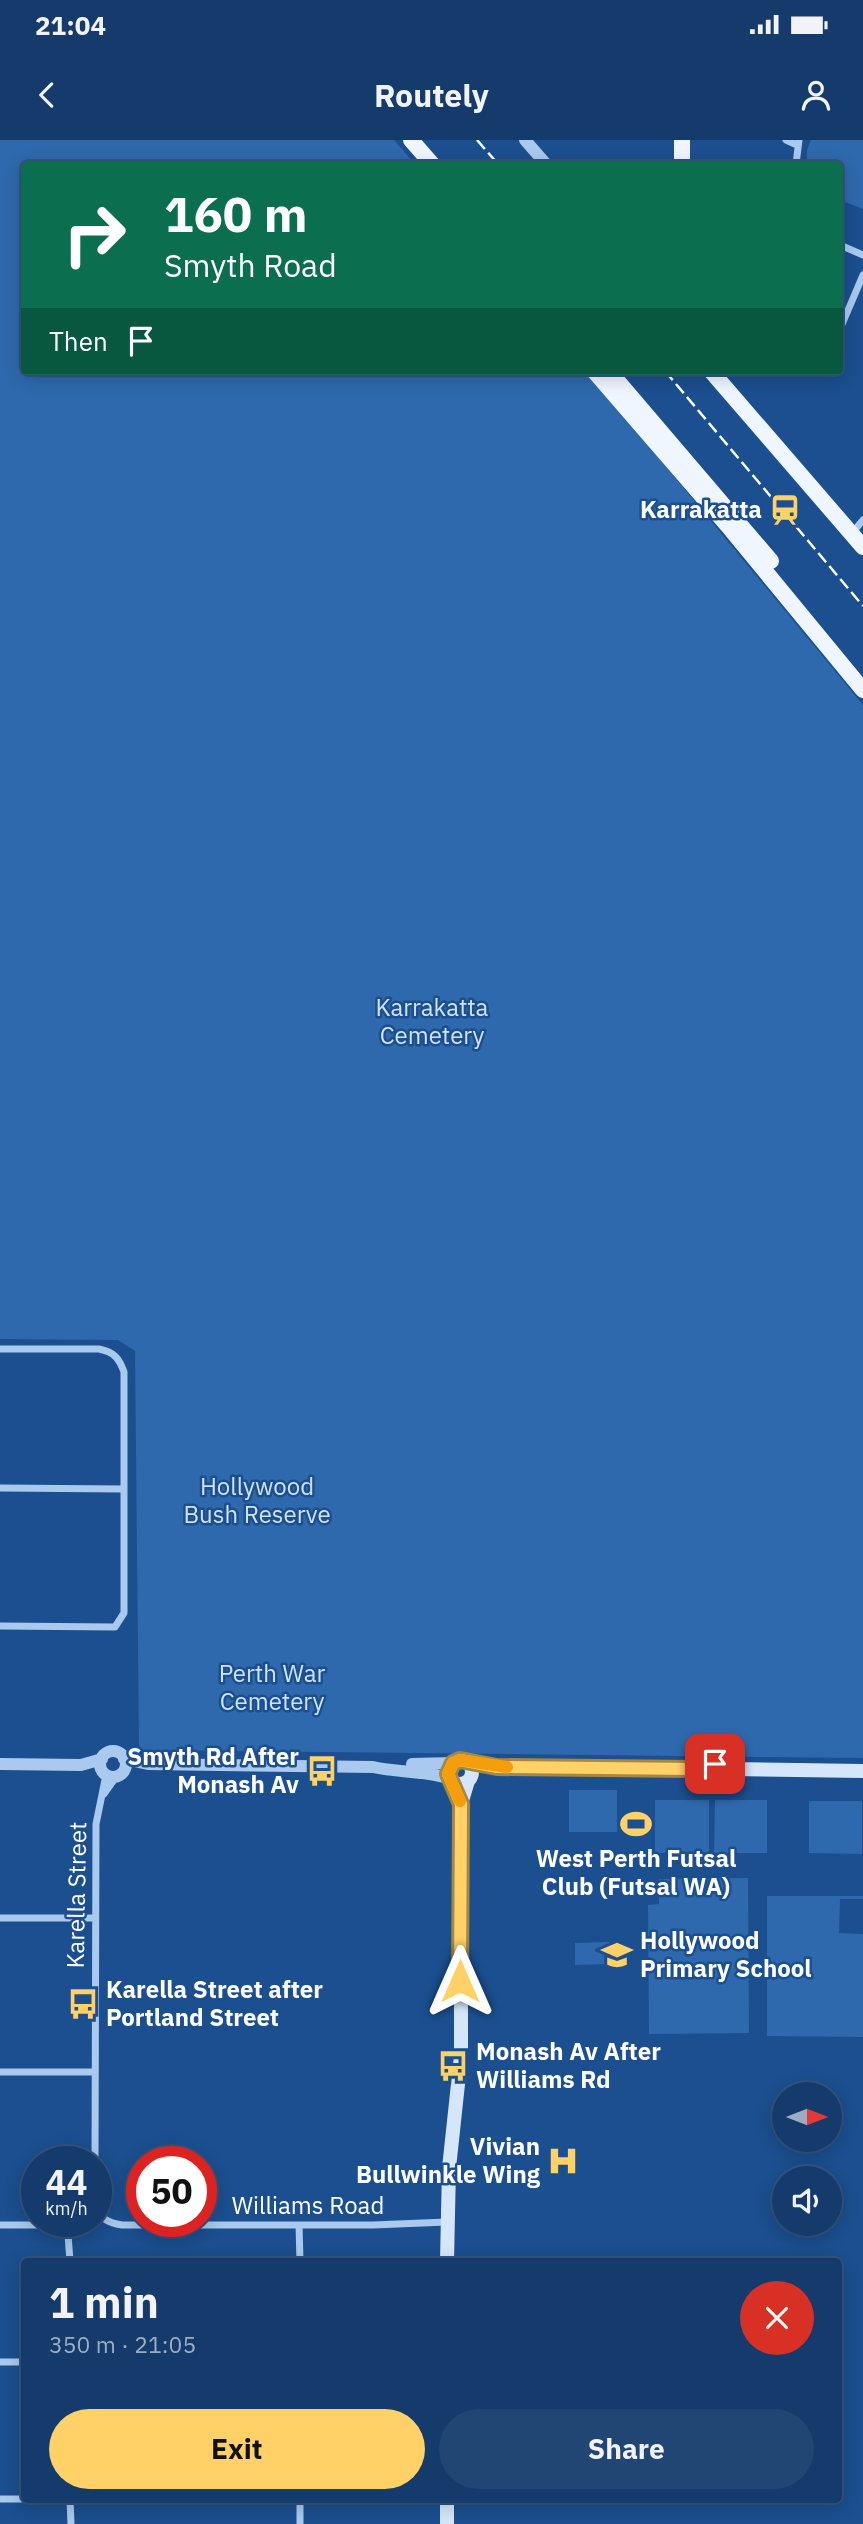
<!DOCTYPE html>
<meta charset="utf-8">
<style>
body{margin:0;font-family:"IBM Plex Sans",sans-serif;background:#214673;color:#f1f3f6;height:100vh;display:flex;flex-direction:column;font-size:26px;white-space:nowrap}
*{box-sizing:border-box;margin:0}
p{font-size:23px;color:#9dadc1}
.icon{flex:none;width:38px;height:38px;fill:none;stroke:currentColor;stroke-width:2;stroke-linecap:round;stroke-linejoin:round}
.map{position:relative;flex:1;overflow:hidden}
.details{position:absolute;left:21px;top:2118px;width:821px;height:245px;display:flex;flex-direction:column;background:#143b6b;border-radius:7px;box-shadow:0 4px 18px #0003,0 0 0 2px #33557e}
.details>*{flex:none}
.banner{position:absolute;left:21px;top:21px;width:822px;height:214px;border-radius:7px;box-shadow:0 4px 18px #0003,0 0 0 2px #33557e;background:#0b6e4f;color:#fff;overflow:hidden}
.needle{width:46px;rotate:90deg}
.buttons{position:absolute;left:772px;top:1942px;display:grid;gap:14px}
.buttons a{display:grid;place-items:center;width:70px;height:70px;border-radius:50%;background:#143b6b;box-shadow:0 4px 18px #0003,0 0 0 2px #33557e;font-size:35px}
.speed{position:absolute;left:21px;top:2006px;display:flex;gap:14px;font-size:35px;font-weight:700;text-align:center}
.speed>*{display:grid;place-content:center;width:91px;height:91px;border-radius:50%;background:#143b6b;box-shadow:0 4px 18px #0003,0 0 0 2px #33557e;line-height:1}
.speed small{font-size:18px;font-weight:400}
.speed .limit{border:10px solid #d22;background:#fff;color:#111}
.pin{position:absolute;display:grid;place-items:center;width:60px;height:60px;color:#fff;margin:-30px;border-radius:14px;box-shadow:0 4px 10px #0006}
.me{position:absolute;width:77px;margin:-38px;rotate:0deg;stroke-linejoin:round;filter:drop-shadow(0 0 5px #0008)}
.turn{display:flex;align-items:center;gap:24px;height:147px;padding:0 28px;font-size:32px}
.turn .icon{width:91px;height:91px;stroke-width:2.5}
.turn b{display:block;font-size:49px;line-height:60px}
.then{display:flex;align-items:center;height:66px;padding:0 28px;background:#0003;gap:14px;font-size:26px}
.round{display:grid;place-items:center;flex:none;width:74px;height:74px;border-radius:37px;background:#214673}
.headline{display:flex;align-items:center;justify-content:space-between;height:119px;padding:0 28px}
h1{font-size:42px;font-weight:700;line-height:52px}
.cta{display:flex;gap:14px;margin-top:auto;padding:14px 28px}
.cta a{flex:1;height:80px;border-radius:42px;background:#ffd166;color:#111;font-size:28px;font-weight:700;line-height:80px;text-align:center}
.cta a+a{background:#214673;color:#f1f3f6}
.status{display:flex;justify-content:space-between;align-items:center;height:49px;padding:0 35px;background:#143b6b;direction:ltr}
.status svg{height:19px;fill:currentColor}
header{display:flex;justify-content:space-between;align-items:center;height:91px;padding:0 28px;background:#143b6b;font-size:32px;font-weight:700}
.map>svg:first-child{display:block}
.green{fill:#2e69ad}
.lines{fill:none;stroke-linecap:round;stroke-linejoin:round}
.minor{stroke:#a9c9ee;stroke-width:7}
.tertiary{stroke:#a9c9ee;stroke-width:12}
.secondary{stroke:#d6e6fa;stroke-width:14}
.primary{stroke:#f0f6ff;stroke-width:16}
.rail{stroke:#fff;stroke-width:2.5;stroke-dasharray:12 5;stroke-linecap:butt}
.route-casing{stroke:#a68842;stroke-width:18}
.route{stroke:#ffd166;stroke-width:12}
.slow{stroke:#f59e0b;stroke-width:12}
.labels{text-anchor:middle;stroke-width:5;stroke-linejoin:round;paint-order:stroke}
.poi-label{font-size:24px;font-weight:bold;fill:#fff;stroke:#1b4f8f;text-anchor:end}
.park-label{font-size:24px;fill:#cfe3fa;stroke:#1b4f8f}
.street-label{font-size:24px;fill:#fff;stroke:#1b4f8f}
</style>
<div class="status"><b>21:04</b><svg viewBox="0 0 49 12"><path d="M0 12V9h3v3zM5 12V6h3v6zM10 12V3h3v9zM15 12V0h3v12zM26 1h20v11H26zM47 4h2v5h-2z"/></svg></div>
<header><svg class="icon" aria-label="back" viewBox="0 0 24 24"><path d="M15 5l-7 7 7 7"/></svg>Routely<svg class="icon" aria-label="person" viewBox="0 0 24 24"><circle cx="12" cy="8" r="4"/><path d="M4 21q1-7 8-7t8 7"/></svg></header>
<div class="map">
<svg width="863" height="2384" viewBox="0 0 863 2384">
<rect width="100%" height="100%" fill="#1b4f8f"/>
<path class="green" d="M0,0H394L415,24H24V231H587L863,565V1618L139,1610L135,1211L118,1200L0,1199Z
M811,0H863V69L840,60V24H807V10Z
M569,1650H617V1692H569Z
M655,1660H709V1713H655Z
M715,1660H767V1713H714Z
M809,1661H862V1714L809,1713Z
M748,1738L749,1893L649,1894L648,1765L659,1764V1739Z
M767,1756H863V1759H840L839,1793L863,1794V1897L767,1896Z
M609,1802L610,1824L575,1825V1803Z"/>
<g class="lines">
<path class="minor" d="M786,0L797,5
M796,24L799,0
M840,105L863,115
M840,189L863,135
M852,393L863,380
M0,1209H99C114,1212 119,1218 124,1232V1473L115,1487L0,1486
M0,1348L124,1349
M104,1654L116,1637
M0,1778H95
M0,1932H94
M95,2021L96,1684L106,1635
M96,2064C100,2079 108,2083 122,2085H373L447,2082
M0,2085H56L68,2095L70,2121
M299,2085L300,2121
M0,2222H24
M0,2359L447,2360
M70,2359L71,2384
M300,2384V2359"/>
<path class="tertiary" d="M525,0L546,24
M100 1624a13 13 0 1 1 26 0a13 13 0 1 1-26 0Z
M124,1619L148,1624L373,1627C399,1633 425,1630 450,1639
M0,1624L81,1625L102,1619
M412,1624L453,1623"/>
<path class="secondary" d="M448 1632a12 12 0 1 1 24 0a12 12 0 1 1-24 0Z
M464,1621L497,1627L696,1629L715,1624L732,1629L863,1631
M447,2121L449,2028L461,1916V1664L468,1641
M447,2359V2384"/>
<path class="primary" d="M411,0L432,24
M682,24V0
M594,231L728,386L863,550
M609,231L771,421
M711,231L863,407"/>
<path class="rail" d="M477,0L498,24
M665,231L863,466"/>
</g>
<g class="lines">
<defs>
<path id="route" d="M460,1841L461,1664L448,1634L453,1623L460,1620L497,1627L694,1629L715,1624"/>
</defs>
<use href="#route" class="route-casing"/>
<use href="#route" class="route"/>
<path class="slow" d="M460,1661L448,1634L453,1623L460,1620L507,1627"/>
</g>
<defs>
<symbol id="station-bare" viewBox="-9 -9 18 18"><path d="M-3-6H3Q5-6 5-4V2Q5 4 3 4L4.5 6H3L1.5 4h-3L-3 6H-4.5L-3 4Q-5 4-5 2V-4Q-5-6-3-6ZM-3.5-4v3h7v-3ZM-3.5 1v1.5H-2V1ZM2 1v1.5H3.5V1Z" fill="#ffd166" stroke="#1b4f8f" stroke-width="2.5" paint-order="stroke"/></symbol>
<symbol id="bus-bare" viewBox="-9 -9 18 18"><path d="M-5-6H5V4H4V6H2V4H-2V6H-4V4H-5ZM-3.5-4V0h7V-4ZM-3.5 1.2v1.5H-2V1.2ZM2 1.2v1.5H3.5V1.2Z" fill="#ffd166" stroke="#1b4f8f" stroke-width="2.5" paint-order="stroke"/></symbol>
<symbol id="stadium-bare" viewBox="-9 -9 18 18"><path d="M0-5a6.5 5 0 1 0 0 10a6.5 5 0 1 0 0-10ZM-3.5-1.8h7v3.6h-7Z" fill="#ffd166" stroke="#1b4f8f" stroke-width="2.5" paint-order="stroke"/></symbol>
<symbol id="school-bare" viewBox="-9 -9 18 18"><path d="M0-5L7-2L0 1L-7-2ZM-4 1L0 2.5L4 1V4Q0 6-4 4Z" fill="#ffd166" stroke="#1b4f8f" stroke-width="2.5" paint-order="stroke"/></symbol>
<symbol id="hospital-bare" viewBox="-9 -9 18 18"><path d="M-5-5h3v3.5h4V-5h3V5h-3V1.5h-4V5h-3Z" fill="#ffd166" stroke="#1b4f8f" stroke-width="2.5" paint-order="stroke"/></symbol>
</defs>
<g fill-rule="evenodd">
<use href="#station-bare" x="763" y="348" width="44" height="44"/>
<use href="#bus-bare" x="300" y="1609" width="44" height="44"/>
<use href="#stadium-bare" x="614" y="1662" width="44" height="44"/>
<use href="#school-bare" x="595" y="1793" width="44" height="44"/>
<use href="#bus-bare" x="61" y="1842" width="44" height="44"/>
<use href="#bus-bare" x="431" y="1904" width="44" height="44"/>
<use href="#hospital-bare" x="541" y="1999" width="44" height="44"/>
</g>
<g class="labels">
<g class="poi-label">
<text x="762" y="378">Karrakatta</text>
<text x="299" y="1625">Smyth Rd After<tspan x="299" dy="28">Monash Av</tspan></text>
<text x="636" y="1727" text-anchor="middle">West Perth Futsal<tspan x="636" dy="28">Club (Futsal WA)</tspan></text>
<text x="640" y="1809" text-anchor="start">Hollywood<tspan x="640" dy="28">Primary School</tspan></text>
<text x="106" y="1858" text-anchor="start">Karella Street after<tspan x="106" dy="28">Portland Street</tspan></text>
<text x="476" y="1920" text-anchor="start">Monash Av After<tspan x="476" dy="28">Williams Rd</tspan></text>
<text x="540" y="2015">Vivian<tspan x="540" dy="28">Bullwinkle Wing</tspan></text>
</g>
<g class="park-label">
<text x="432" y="876">Karrakatta<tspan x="432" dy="28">Cemetery</tspan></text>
<text x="257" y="1355">Hollywood<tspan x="257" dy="28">Bush Reserve</tspan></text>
<text x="272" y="1542">Perth War<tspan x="272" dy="28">Cemetery</tspan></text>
</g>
<g class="street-label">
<text transform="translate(77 1755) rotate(-89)" y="8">Karella Street</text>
<text x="308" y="2074">Williams Road</text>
</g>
</g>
</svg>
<div class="buttons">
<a><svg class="needle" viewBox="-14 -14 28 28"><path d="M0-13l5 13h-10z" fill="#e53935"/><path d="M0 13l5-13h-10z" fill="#9dadc1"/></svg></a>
<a><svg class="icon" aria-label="sound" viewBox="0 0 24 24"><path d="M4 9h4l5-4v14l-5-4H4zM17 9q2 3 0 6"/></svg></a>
</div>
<div class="speed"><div>44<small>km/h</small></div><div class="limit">50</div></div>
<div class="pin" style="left:715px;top:1624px;background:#d93025"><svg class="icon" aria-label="arrive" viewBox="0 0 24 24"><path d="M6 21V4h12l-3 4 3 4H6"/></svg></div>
<svg class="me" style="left:460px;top:1841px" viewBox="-20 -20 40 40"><path d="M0-17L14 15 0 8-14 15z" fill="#ffd166" stroke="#fff" stroke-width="4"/></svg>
<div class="banner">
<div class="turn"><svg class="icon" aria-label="right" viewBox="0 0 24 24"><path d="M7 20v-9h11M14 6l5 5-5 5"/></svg><div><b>160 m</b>Smyth Road</div></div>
<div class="then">Then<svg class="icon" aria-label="arrive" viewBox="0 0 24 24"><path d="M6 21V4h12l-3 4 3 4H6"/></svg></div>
</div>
<section class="details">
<div class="headline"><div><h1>1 min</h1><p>350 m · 21:05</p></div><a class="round" style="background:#d93025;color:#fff"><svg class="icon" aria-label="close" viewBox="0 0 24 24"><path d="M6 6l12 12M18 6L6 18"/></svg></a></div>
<div class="cta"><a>Exit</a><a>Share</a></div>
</section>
</div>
